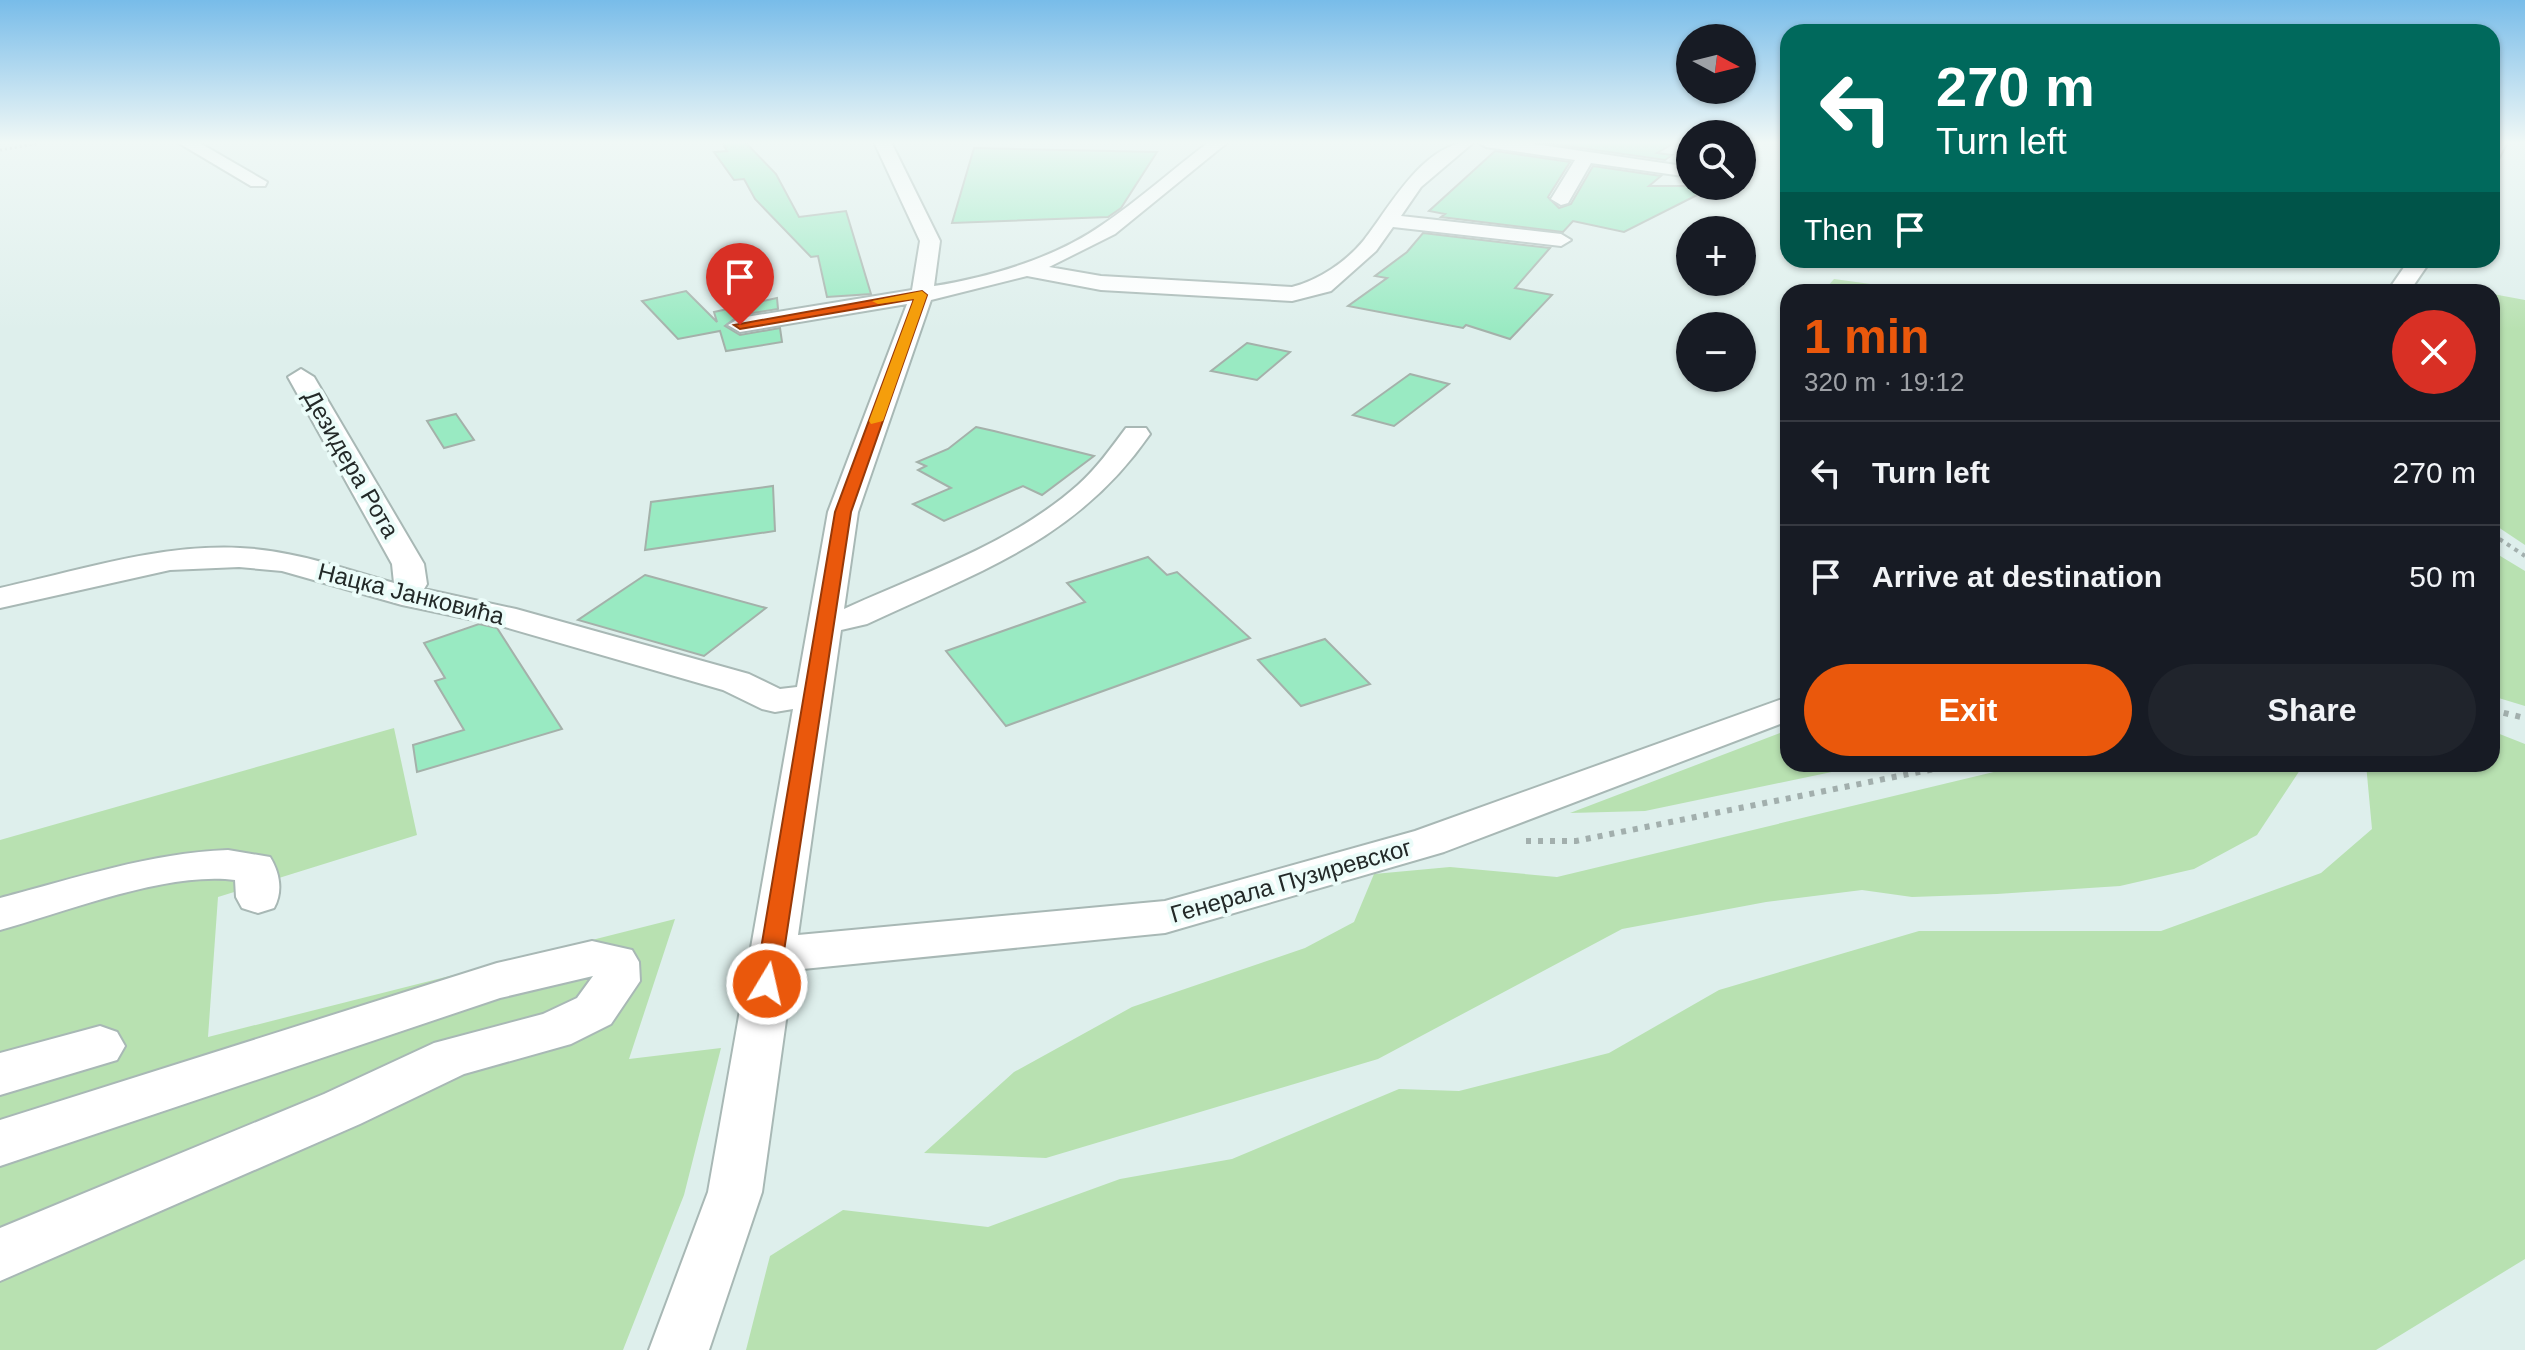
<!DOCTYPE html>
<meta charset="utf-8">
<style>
body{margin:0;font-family:Arial,sans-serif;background:#20242c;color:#f1f3f6;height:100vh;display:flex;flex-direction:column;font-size:30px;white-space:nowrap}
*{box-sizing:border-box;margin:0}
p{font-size:26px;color:#9ea1a6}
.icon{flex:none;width:44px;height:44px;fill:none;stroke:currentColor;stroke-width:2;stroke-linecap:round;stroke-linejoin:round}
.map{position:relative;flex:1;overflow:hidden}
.side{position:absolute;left:1780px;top:284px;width:720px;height:488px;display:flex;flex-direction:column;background:#171b24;border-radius:24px;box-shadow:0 2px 6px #0004}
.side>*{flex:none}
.guide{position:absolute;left:1780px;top:24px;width:720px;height:244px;border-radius:24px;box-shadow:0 2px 6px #0004;background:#00695c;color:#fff;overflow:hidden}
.needle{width:52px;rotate:97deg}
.controls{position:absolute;left:1676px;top:24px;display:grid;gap:16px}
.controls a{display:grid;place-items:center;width:80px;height:80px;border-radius:50%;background:#171b24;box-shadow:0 2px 6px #0004;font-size:40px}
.pin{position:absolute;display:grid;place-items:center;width:68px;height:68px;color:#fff;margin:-82px -34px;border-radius:50% 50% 50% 0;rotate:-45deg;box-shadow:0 0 8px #0007}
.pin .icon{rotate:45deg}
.me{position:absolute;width:88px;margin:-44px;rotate:9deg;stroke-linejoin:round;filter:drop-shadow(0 0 6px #0008)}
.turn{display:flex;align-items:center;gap:28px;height:168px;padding:0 24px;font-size:36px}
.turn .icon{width:104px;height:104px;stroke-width:2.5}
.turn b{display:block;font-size:56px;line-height:68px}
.then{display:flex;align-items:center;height:76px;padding:0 24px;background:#0003;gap:16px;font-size:30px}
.round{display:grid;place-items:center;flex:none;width:84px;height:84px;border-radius:42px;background:#20242c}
.overview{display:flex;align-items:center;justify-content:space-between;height:136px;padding:0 24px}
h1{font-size:48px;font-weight:800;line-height:60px;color:#ea580c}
.action{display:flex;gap:16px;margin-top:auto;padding:16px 24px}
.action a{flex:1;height:92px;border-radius:48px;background:#ea580c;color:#fff;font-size:32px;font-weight:800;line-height:92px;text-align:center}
.action a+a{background:#20242c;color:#f1f3f6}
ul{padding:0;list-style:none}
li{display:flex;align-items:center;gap:24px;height:104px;padding:0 24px;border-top:2px solid #363941}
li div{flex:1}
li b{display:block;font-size:30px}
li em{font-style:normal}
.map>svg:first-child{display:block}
.green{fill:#b8e1b1}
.building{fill:#99eac2;stroke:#a4b1aa;stroke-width:2}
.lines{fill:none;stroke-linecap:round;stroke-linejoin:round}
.minor-casing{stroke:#a8b8b5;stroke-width:4}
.path-far2{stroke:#a2afad;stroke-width:3;stroke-dasharray:2 3;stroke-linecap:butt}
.path-far1{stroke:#a2afad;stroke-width:4;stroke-dasharray:4 5;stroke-linecap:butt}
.path{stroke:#a2afad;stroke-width:6;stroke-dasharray:5 7;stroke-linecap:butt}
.minor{fill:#fff;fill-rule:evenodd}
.route{fill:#ea580c;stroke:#983908;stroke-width:2}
.slow{fill:#f59e0b}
.labels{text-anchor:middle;stroke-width:8;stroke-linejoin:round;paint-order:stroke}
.street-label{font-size:24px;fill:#232928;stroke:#ebfcf9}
</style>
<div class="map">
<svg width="2525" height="1350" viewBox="0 0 2525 1350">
<rect width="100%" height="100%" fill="#deefec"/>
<path class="green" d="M1834,279L1929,292H1864L1827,287Z
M2450,286L2525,300V545L2492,523V292H2444Z
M2492,551L2525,571V706L2492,696Z
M394,728L417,835L218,897L208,1037L675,919L629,1059L721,1048L684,1195L623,1350H0V840Z
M1788,730V764H1870L1645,811L1570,813Z
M2492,731L2525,744V1259L2376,1350H746L770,1256L843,1210L988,1227L1120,1179L1232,1159L1399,1089L1459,1091L1609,1053L1719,990L1919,931H2161L2321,873L2372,829L2366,764H2492Z
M2027,764H2304L2257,835L2194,869L2120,886L1997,894L1912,897L1862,890L1766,902L1622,929L1378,1059L1046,1158L924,1153L1014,1072L1132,1007L1305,948L1354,922L1374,874L1450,867L1557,877Z"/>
<path class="building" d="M722,142H745L776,174L799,217L846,211L871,294L827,297L818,256L811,257L755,199L744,179L734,180L714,152L727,151Z
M1539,142H1676L1657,153L1672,155L1665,160Z
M974,148L1157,152L1121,208L1108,217L952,223Z
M1495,151L1570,162L1548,197L1559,208L1571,204L1593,166L1661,176L1649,186H1715L1624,232L1573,221L1563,232L1441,217L1445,214L1429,211Z
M1423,233L1550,248L1515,288L1552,295L1510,339L1466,325L1463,328L1348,306L1387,278L1375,276L1407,252Z
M686,291L717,322L714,312L777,298L778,309L740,315L725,326L740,335L780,328L782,342L726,351L720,331L678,339L642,301Z
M1247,343L1290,352L1257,380L1211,371Z
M1410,374L1449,384L1394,426L1353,415Z
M456,414L474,440L444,448L427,421Z
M976,427L994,431L1094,456L1042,495L1023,486L944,521L913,504L951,488L918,470L926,466L917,462L948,449Z
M773,486L775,531L645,550L651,502Z
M1148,557L1167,575L1177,572L1250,638L1006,726L946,651L1085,602L1067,583Z
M645,575L766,608L704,656L578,620Z
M479,624L497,628L562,729L417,772L413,745L464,730L435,681L445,678L424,643Z
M1325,639L1370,684L1301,706L1258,660Z"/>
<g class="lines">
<defs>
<path id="minor" d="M177,142H198L267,182L265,186H251Z
M874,142H891L940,241L934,286C990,277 1055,258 1102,225C1139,200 1173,169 1209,142H1228L1115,234L1049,267L1101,276L1292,287C1319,280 1346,262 1364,240C1389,209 1424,140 1474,142L1421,187L1401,216L1561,234L1571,240L1561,246L1393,227L1376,251L1331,291L1292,301L1101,290L1027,276L931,300L858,512L844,609C923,573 1013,543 1078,485C1097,468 1111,448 1126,428H1146L1150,434C1076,541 979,571 867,624L841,630L798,935L1165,901L1415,831L1788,697V721L1444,852L1165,933L793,970L762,1192L709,1350H649L708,1192L793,709L775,712L762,709L723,690L498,625L402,605L282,571L239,567L170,570L0,608V588C78,571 159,544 240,548C293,550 344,569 394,583L392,564L288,377L301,369L314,377L424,564L427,584L424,589L516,609L749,674L780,689L797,687L828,512L907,304L740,332L728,325L740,318L912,290L920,241Z
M1477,142H1520L1690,167V177L1591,163L1568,203L1561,205L1551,199L1575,160L1486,147Z
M2492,142H2507L2498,159L2492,160Z
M2409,260H2431L2409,292H2387Z
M228,850L270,857C280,873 283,892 274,908L258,913L242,908L236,897L235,880C168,871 65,912 0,930V898C76,878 150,853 228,850Z
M592,941L632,950L639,962L640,981L611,1024L571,1044L464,1074L360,1124L0,1281V1228L324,1094L434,1043L543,1014L577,998L593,976L500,998L0,1166V1120L497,963Z
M100,1026L117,1032L125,1046L117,1060L0,1095V1053Z"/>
</defs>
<use href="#minor" class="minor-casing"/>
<path class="path-far2" d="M0,150L46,142"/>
<path class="path-far1" d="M2492,534L2525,556"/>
<path class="path" d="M2492,710L2525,718
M1526,841H1576L1959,764"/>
<use href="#minor" class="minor"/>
</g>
<linearGradient id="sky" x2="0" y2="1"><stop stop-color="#78bce9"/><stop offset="0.43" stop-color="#f0f8f6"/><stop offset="1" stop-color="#f0f8f6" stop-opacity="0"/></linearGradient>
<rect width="2525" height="331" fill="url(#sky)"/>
<path class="route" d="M922,291L927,295L851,512L779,984L775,991H758L755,984L835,512L914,299L740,329L734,325Z"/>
<path class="slow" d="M922,291L927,295L883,421L871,424L869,421L914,299L878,304L872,301Z"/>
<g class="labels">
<g class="street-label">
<text transform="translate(351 464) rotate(60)" y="8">Дезидера Рота</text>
<text transform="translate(411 594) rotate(14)" y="8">Нацка Јанковића</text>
<text transform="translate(1291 881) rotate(-16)" y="8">Генерала Пузиревског</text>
</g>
</g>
</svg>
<div class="controls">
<a><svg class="needle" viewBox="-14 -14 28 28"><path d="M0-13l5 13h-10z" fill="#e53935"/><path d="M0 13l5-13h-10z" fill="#9ea1a6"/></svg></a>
<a><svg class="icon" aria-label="search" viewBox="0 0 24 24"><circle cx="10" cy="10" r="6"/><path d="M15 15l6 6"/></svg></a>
<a>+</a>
<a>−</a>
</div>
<div class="pin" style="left:740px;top:325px;background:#d93025"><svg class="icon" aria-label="arrive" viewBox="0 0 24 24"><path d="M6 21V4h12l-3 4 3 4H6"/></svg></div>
<svg class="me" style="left:767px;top:984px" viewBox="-20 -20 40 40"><circle r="17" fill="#ea580c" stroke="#fff" stroke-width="3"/><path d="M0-11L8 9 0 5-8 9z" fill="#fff"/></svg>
<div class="guide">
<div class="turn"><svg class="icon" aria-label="left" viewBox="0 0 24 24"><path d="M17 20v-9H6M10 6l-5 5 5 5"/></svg><div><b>270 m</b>Turn left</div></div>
<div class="then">Then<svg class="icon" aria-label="arrive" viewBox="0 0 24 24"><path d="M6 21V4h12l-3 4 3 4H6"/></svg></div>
</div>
<section class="side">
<div class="overview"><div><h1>1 min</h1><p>320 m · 19:12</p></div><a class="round" style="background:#d93025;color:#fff"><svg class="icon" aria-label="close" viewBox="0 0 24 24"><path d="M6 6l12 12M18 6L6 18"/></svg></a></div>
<ul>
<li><svg class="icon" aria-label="left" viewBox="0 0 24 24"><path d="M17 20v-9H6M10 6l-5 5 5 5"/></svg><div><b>Turn left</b></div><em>270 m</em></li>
<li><svg class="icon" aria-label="arrive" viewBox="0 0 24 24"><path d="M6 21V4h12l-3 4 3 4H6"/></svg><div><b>Arrive at destination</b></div><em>50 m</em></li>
</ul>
<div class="action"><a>Exit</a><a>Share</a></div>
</section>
</div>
